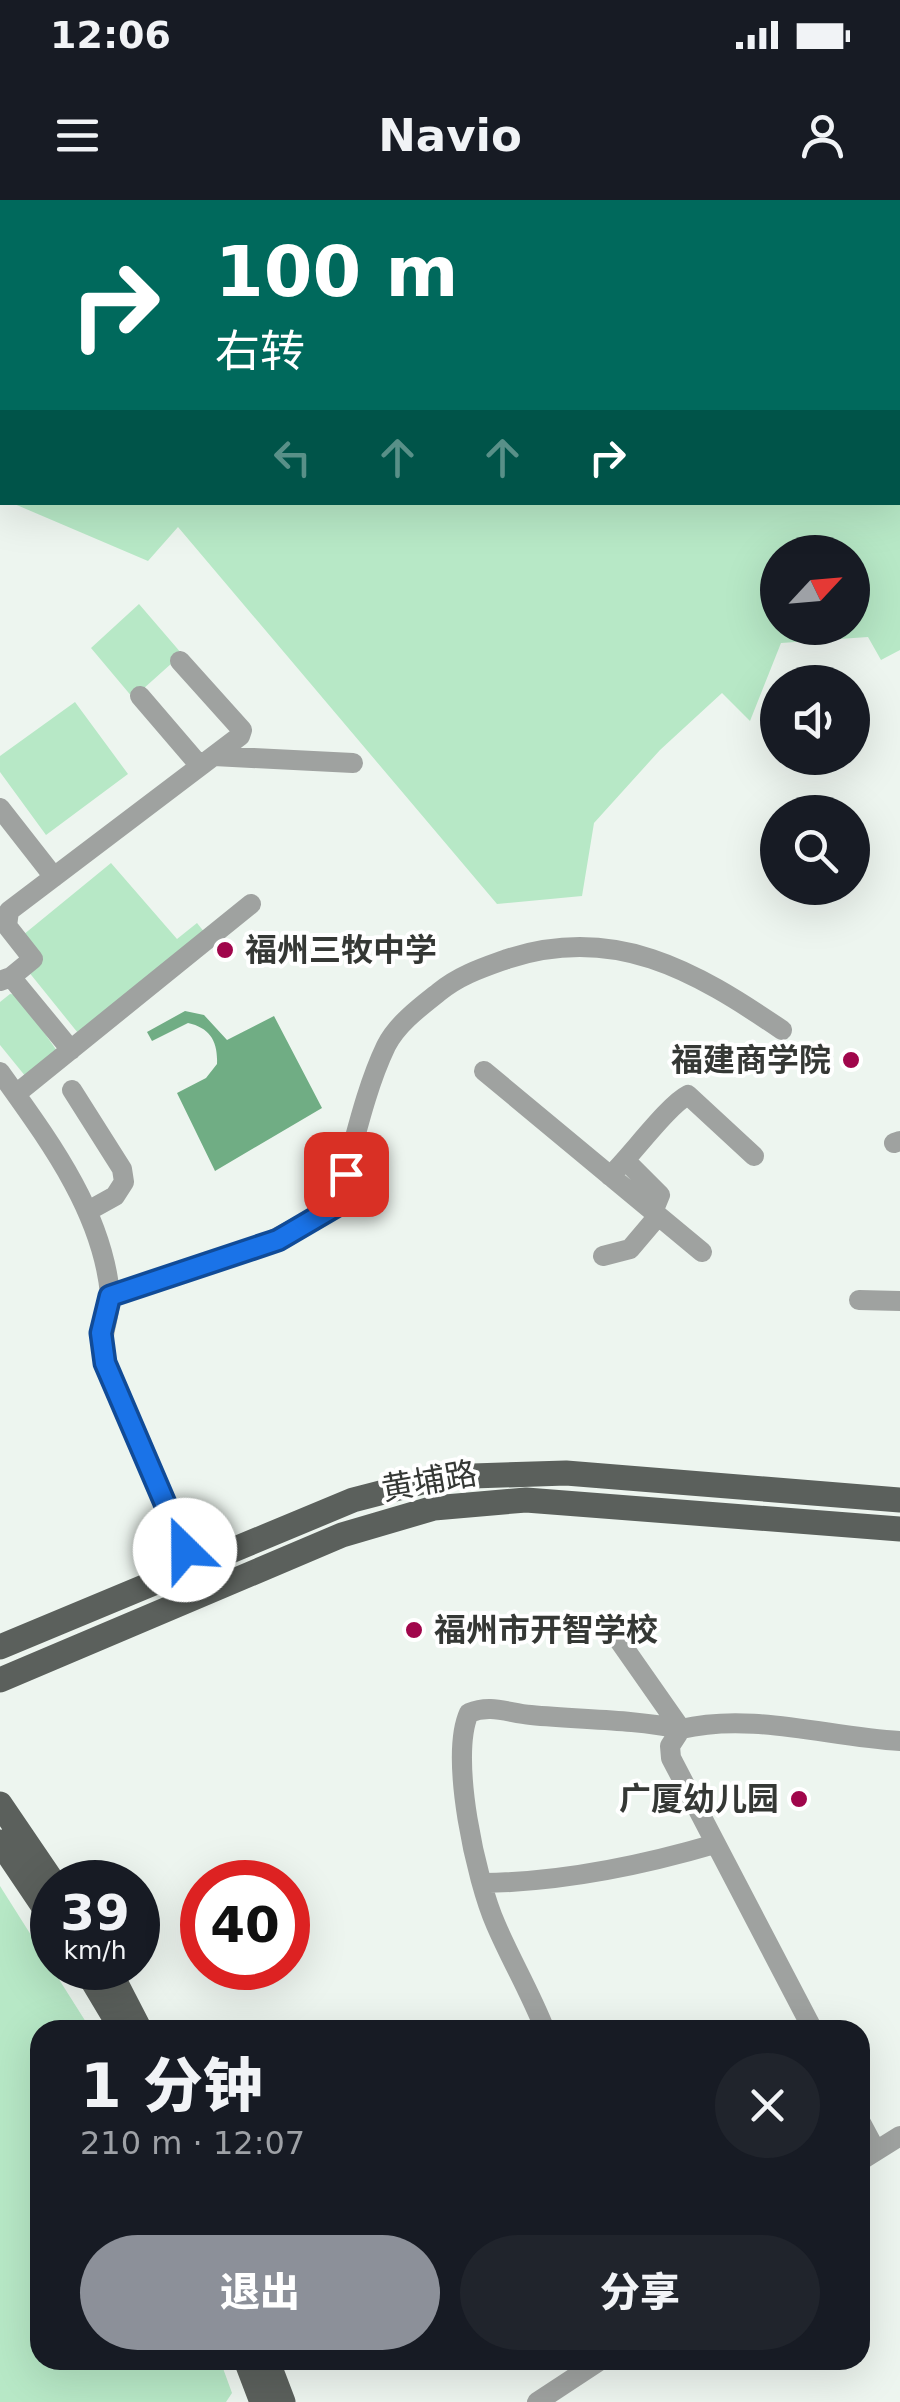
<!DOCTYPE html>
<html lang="zh">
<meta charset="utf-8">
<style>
body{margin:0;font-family:"DejaVu Sans","Noto Sans SC",sans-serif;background:#20242c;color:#f1f3f6;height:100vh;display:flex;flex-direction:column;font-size:38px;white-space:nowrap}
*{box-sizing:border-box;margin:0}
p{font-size:32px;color:#9ea1a6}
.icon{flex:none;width:55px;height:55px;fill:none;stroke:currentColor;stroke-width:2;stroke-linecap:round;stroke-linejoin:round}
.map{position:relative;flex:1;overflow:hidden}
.side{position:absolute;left:30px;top:1820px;width:840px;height:350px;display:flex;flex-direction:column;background:#171b24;border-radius:30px;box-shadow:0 10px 40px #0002}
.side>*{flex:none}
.guide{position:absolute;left:0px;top:0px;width:900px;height:305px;box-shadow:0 10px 40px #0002;background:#00695c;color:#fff;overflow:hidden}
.needle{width:65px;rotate:64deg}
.controls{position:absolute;left:760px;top:335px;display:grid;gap:20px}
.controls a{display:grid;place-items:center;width:110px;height:110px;border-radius:50%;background:#171b24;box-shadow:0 10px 40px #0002;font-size:50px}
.speed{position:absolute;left:30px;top:1660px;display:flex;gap:20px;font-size:50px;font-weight:700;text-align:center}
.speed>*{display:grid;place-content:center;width:130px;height:130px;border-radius:50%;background:#171b24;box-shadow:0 10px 40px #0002;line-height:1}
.speed small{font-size:25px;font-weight:400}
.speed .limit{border:15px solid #d22;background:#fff;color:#111}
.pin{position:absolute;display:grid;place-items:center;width:85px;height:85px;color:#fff;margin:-42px;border-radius:20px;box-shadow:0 5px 15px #0006}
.me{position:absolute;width:110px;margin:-55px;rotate:337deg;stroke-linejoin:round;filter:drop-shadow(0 0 8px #0008)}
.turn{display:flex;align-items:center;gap:35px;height:210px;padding:0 50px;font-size:45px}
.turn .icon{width:130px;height:130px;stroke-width:2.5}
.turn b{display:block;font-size:70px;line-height:85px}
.lanes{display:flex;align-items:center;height:95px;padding:0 50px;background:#0003;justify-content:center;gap:50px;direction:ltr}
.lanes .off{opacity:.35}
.round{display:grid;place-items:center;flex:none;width:105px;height:105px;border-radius:52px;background:#20242c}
.headline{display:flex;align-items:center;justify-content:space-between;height:170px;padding:0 50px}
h1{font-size:60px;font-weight:800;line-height:75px}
.button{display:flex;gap:20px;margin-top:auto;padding:20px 50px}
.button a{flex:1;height:115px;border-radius:60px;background:#8c9099;color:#fff;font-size:40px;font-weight:800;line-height:115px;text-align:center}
.button a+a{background:#20242c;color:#f1f3f6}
.status{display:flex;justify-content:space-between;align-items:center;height:70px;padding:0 50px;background:#171b24;direction:ltr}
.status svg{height:28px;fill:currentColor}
header{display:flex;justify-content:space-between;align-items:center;height:130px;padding:0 50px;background:#171b24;font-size:45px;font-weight:800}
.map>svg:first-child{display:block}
.green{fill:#b7e8c6;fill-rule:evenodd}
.water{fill:#70ad84}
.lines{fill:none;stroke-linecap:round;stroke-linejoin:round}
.minor{stroke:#9fa2a0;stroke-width:20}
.major{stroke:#5b605c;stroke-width:25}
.route-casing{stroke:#114b97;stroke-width:25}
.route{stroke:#1a73e8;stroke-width:18}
.poi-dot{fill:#a0064b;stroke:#fff;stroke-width:4}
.labels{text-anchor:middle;stroke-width:8;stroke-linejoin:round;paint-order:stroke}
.poi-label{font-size:32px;font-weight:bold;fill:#353835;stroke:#fff;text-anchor:start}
.street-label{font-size:32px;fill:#353835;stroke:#fff}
</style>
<div class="status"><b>12:06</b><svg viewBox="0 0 49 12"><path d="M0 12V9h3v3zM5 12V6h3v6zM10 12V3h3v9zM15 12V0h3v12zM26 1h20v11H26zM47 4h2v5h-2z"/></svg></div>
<header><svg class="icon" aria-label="menu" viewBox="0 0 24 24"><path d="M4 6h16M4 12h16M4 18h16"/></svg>Navio<svg class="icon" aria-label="person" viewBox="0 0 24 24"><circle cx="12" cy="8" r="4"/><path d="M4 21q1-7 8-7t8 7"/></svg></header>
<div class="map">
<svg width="900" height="2202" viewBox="0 0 900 2202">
<rect width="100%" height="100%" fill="#edf5ef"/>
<path class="green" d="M0,0H900V450L881,460L868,437L781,443L750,521L722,493L660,550L594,623L582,696L497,704L178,327L148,361L12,303L898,302V2H2V299ZM778,352H852V428H778Z
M139,404L182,454L133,498L91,448Z
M75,502L128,574L46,635L0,572V556Z
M111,663L177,739L197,723L205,733L82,838L28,771L23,735Z
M10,794L18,795L57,851L26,877L0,845V802Z
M0,1686L91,1830H40V2160H220L232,2193L226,2202H0Z"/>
<path class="water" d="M185,811L204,815L227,840L274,816L322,908L215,971L177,893L206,878L217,864C218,841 210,828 188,823L152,841L147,832Z"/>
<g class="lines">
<path class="minor" d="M140,496L200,566
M214,556L353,563
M0,608L54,677
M11,777L33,759L7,726L9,711L240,536L242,530L180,461
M0,781L11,777L71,850
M484,871L702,1052
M0,872C47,938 102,1010 110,1094C112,1118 98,1134 105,1163L194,1368
M72,890L122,969L124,982L115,996L88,1011
M16,894L251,704
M894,943L900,941
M626,961L660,995L653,1012
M610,976C631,956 668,905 688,895L754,956
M603,1056L630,1049L658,1016
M110,1097L257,1048L336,1006C352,954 363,894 386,846C397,824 420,807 439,792C460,775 482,768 507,759C614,724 694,770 782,830
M859,1100L900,1101
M618,1439L681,1529
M483,1683C561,1682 640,1666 715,1644
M545,1830C531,1794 511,1760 496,1725C476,1680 449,1557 469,1513C491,1504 508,1513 531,1515C582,1520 630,1519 681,1529
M813,1830L671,1558L670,1546L681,1529C752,1512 828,1537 900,1541
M860,1921L876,1951
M860,1961L900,1936
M537,2202L601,2160"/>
<path class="major" d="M0,1447L353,1300L442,1277L566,1273L900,1300
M0,1480L342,1335L434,1308L526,1300L900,1329
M0,1604L53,1682
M0,1642L52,1719
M85,1768L122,1830
M108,1768L140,1830
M246,2160L262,2202
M267,2160L283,2202"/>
</g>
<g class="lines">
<defs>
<path id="route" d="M185,1350L105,1163L101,1133L110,1096L278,1040L336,1006L346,974"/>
</defs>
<use href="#route" class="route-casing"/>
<use href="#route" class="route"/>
</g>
<g class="poi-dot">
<circle cx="225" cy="750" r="10"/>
<circle cx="851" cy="860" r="10"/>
<circle cx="414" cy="1430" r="10"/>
<circle cx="799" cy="1599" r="10"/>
</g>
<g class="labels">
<g class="poi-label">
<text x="245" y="761">福州三牧中学</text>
<text x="831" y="871" text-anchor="end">福建商学院</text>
<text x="434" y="1441">福州市开智学校</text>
<text x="779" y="1610" text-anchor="end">广厦幼儿园</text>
</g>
<g class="street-label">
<text transform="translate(429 1281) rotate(-10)" y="11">黄埔路</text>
</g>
</g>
</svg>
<div class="controls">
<a><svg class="needle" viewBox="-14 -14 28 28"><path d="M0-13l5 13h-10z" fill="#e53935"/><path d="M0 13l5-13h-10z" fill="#9ea1a6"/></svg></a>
<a><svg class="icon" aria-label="sound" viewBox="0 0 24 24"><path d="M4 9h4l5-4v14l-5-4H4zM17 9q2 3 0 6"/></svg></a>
<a><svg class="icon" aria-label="search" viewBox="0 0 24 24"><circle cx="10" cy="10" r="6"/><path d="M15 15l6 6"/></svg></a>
</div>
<div class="speed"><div>39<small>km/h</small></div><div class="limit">40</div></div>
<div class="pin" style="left:346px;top:974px;background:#d93025"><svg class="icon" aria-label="arrive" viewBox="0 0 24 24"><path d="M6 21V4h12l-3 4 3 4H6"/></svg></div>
<svg class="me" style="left:185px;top:1350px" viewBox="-20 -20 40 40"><circle r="19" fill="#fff"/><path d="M0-13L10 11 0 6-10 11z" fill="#1a73e8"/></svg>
<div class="guide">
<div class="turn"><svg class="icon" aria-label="right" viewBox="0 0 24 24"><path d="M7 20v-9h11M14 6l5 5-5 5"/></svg><div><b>100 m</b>右转</div></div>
<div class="lanes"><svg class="icon off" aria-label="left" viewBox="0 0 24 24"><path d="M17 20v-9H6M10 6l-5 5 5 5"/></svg><svg class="icon off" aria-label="ahead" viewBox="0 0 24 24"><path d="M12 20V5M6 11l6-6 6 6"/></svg><svg class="icon off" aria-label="ahead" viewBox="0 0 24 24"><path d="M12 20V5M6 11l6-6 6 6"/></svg><svg class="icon" aria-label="right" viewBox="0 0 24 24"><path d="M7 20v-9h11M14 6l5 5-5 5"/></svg></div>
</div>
<section class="side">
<div class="headline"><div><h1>1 分钟</h1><p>210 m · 12:07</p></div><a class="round"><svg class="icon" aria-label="close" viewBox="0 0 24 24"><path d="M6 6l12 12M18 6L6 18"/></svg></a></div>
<div class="button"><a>退出</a><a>分享</a></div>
</section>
</div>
